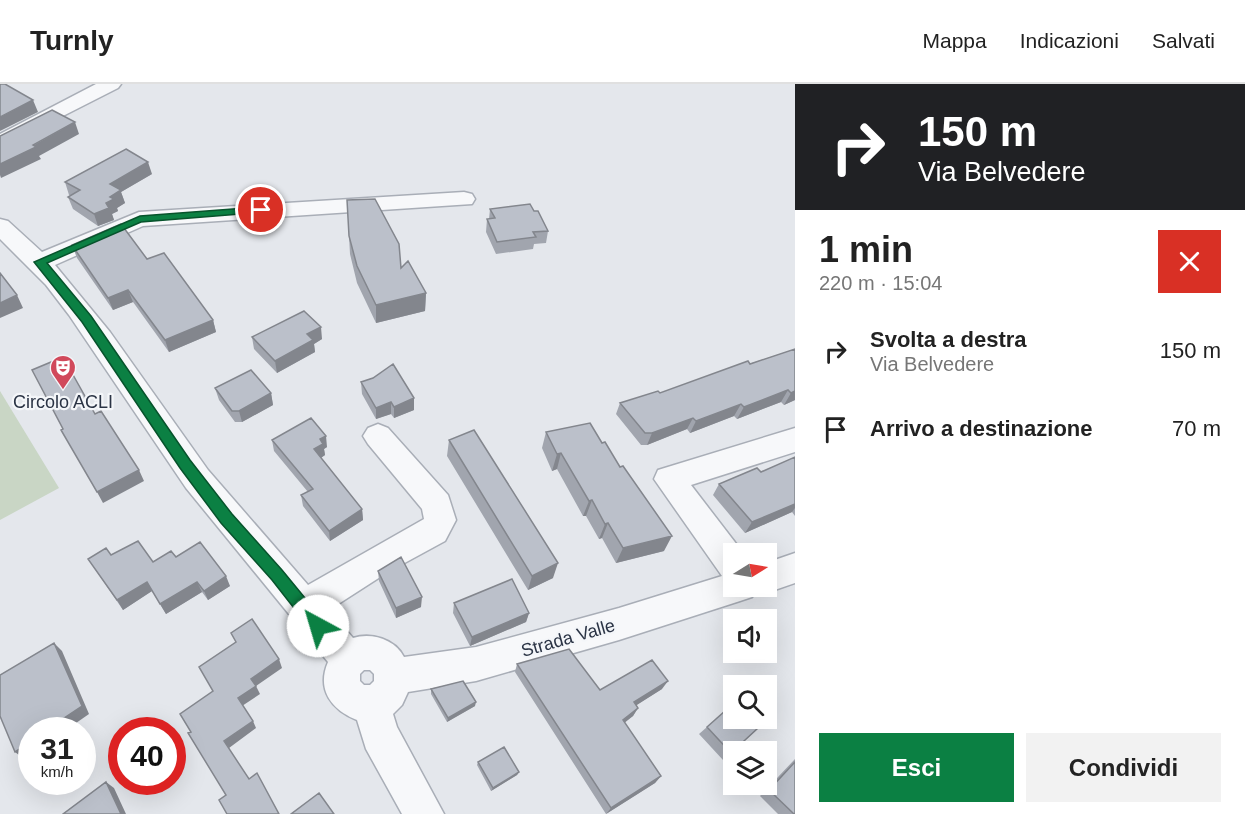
<!DOCTYPE html>
<html lang="it">
<meta charset="utf-8">
<style>
body{margin:0;font-family:Helvetica,sans-serif;background:#f2f2f2;color:#222;height:100vh;display:flex;flex-direction:column;font-size:22px;white-space:nowrap}
*{box-sizing:border-box;margin:0}
p{font-size:20px;color:#767676}
.icon{flex:none;width:33px;height:33px;fill:none;stroke:currentColor;stroke-width:2;stroke-linecap:round;stroke-linejoin:round}
.map{position:relative;flex:1;overflow:hidden}
.side{display:flex;flex-direction:column;background:#fff;width:450px}
.side>*{flex:none}
.banner{background:#202124;color:#fff;overflow:hidden}
.needle{width:39px;rotate:79deg}
.controls{position:absolute;left:723px;top:459px;display:grid;gap:12px}
.controls a{display:grid;place-items:center;width:54px;height:54px;border-radius:0px;background:#fff;box-shadow:0 6px 24px #0002;font-size:30px}
.speed{position:absolute;left:18px;top:633px;display:flex;gap:12px;font-size:30px;font-weight:700;text-align:center}
.speed>*{display:grid;place-content:center;width:78px;height:78px;border-radius:50%;background:#fff;box-shadow:0 6px 24px #0002;line-height:1}
.speed small{font-size:15px;font-weight:400}
.speed .limit{border:9px solid #d22;background:#fff;color:#111}
.pin{position:absolute;display:grid;place-items:center;width:51px;height:51px;color:#fff;margin:-26px;border:3px solid #fff;border-radius:50%;box-shadow:0 2px 6px #0007}
.me{position:absolute;width:66px;margin:-33px;rotate:321deg;stroke-linejoin:round;filter:drop-shadow(0 0 4px #0008)}
.turn{display:flex;align-items:center;gap:21px;height:126px;padding:0 24px;font-size:27px}
.turn .icon{width:78px;height:78px;stroke-width:2.5}
.turn b{display:block;font-size:42px;line-height:51px}
.round{display:grid;place-items:center;flex:none;width:63px;height:63px;border-radius:0px;background:#f2f2f2}
.headline{display:flex;align-items:center;justify-content:space-between;height:102px;padding:0 24px}
h1{font-size:36px;font-weight:700;line-height:45px}
.button{display:flex;gap:12px;margin-top:auto;padding:12px 24px}
.button a{flex:1;height:69px;border-radius:0px;background:#0b8043;color:#fff;font-size:24px;font-weight:700;line-height:69px;text-align:center}
.button a+a{background:#f2f2f2;color:#222}
ul{padding:0;list-style:none}
li{display:flex;align-items:center;gap:18px;height:78px;padding:0 24px}
li div{flex:1}
li b{display:block;font-size:22px}
li em{font-style:normal}
header{display:flex;align-items:center;gap:36px;box-sizing:border-box;height:84px;padding:0 30px;background:#fff;border-bottom:2px solid #e0e0e0}
header strong{font-size:28px}
nav{display:flex;gap:33px;margin-inline-start:auto;font-size:21px}
main{display:flex;flex:1;min-height:0}
.map>svg:first-child{display:block}
.green{fill:#c9d6c5}
.lines{fill:none;stroke-linecap:round;stroke-linejoin:round}
.minor-casing{stroke:#a9aeb7;stroke-width:3}
.minor{fill:#f7f8fa;fill-rule:evenodd}
.wall{fill:#a1a5ae}
.shaded-wall{fill:#83868d}
.building{fill:#bbc0ca;stroke:#83868d;stroke-width:1.5}
.route{fill:#0b8043;stroke:#07532c;stroke-width:1.5}
.labels{text-anchor:middle;stroke-width:4.5;stroke-linejoin:round;paint-order:stroke}
.poi-label{font-size:18px;fill:#2b3445;stroke:#f4f6f9}
.street-label{font-size:18px;fill:#2b3445;stroke:#f4f6f9}
</style>
<header>
<strong>Turnly</strong>
<nav><a>Mappa</a><a>Indicazioni</a><a>Salvati</a></nav>
</header>
<main>
<div class="map">
<svg width="795" height="730" viewBox="0 0 795 730">
<rect width="100%" height="100%" fill="#e4e7ec"/>
<path class="green" d="M0,307L59,404L0,436Z"/>
<g class="lines">
<defs>
<path id="minor" d="M96,0H121L118,4L0,64V50Z
M464,108L472,110L475,115L472,120L143,142L55,181L110,248L208,386L308,501L424,435L422,425L368,360L363,352L368,344L378,340L388,344L448,411L456,436L445,457L388,488L329,526L353,554C371,548 395,555 404,573L476,563L619,524L722,492L654,395L658,386L795,344V368L691,401L744,470H734V502H766V479L795,469V499L766,509L756,505L752,513L740,517L619,556L476,597L408,608L402,621L393,630L397,643L444,730H402L366,665L357,636C332,626 316,606 328,578L186,404L69,231L46,201L0,155V135L8,137L42,168L139,128ZM364,586H370L374,590V597L370,601H364L360,597V590Z"/>
</defs>
<use href="#minor" class="minor-casing"/>
<use href="#minor" class="minor"/>
</g>
<path class="wall" d="M152,90L121,108L125,119L117,124L118,127L112,130L114,136L98,142L73,125L68,113L71,111H69L65,98Z
M347,116L401,184L426,209L425,227L376,239L357,199L350,170Z
M490,125L534,127L548,147L546,159L534,160L533,165L496,170L486,148L487,135H489Z
M72,161L147,175L213,236L216,248L169,268L133,218L113,226L77,174Z
M252,253L322,255L314,260L315,268L277,289L254,265Z
M795,265V316L784,321L781,318L737,335L734,332L690,349L687,345L647,361H641L616,330L620,319L660,309Z
M361,298L414,326L394,334L391,330L376,335L362,310Z
M215,304L271,309L273,321L242,338H235L219,316Z
M546,348L664,467L616,479L602,454L599,455L586,432H583L557,385L552,387L542,364Z
M272,356L327,363L324,365L325,371L321,374L362,425L363,436L330,457L303,422L301,411L308,408L274,367Z
M449,356L553,494L528,506L447,372Z
M795,373V432L792,428L745,449L713,411L719,400L761,388Z
M176,473L230,502L208,516L202,508L166,530L152,507L123,526L88,475L153,478Z
M378,487L421,523L396,534L379,497Z
M454,519L529,529L526,538L470,562L453,529Z
M517,580L600,606L662,605L636,621L638,624L633,632L624,638L661,692L655,699L606,730L515,588Z
M431,605L475,622L447,638L431,610Z
M707,643L731,669L723,676L699,650Z
M795,675V730H778L760,712Z
M478,678L519,688L517,691L491,707L477,681Z"/>
<path class="shaded-wall" d="M33,16L38,28L0,47V33Z
M75,38L79,50L39,72L41,75L1,94L0,91V80Z
M148,78L152,90L121,108L125,119L117,124L118,127L112,130L114,136L98,142L94,130L106,119L110,100Z
M128,206L133,218L113,226L108,214Z
M426,209L425,227L376,239V221Z
M17,211L23,224L0,234V219Z
M213,236L216,248L169,268L165,256Z
M321,243L322,255L314,260L315,268L277,289L275,277L307,250Z
M788,306L781,318L737,335L744,323Z
M795,307V316L784,321L791,309Z
M271,309L273,321L242,338L239,327Z
M414,314V326L394,334V323Z
M391,318V330L376,335V324Z
M741,320L734,332L690,349L696,337Z
M693,334L687,345L647,361L652,349Z
M326,352L327,363L324,365L325,371L316,377L314,365L320,355Z
M561,369L557,385L552,387L557,370Z
M139,386L144,397L103,419L97,408Z
M592,416L586,432H583L589,417Z
M795,420V424L792,428L745,449L752,438Z
M362,425L363,436L330,457L329,447Z
M608,439L602,454L599,455L605,440Z
M672,452L664,467L616,479L623,464Z
M558,479L553,494L528,506L532,492Z
M226,492L230,502L208,516L204,507Z
M147,498L152,507L123,526L117,516Z
M197,498L202,508L166,530L160,520Z
M422,513L421,523L396,534V524Z
M529,529L526,538L470,562L472,553Z
M54,559L62,567L89,630L66,646H46Z
M279,575L282,584L256,602L260,610L242,622L238,614L251,595Z
M668,597L662,605L629,626L634,618Z
M476,618L475,622L447,638L448,634Z
M638,624L633,632L618,644L623,636Z
M253,637L256,644L229,664L224,657Z
M32,657V670L24,675L15,668Z
M519,688L517,691L491,707L493,704Z
M661,692L655,699L606,730L611,724Z
M106,698L114,704L126,730H121Z"/>
<path class="building" d="M0,0H5L33,16L0,33Z
M52,26L75,38L33,61L36,63L0,80V52Z
M126,65L148,78L110,100L121,106L110,113L114,115L106,119L109,124L94,130L68,113L80,106L65,98Z
M375,115L399,160L401,184L408,177L426,209L376,221L357,182L349,152L347,116Z
M530,120L534,127H538L548,147L533,148L536,153L497,158L487,135L495,134L490,125Z
M121,140L147,175L164,169L213,236L165,256L128,206L108,214L72,161Z
M0,189L17,211L0,219Z
M304,227L321,243L307,250L313,256L275,277L252,253Z
M795,265V307L791,309L788,306L744,323L741,320L696,337L693,334L652,349H645L620,319L658,307L660,309L748,277L750,280Z
M63,273L95,330L101,327L139,386L97,408L61,346L63,345L32,286Z
M393,280L414,314L394,323L391,318L376,324L361,298L373,294Z
M251,286L271,309L239,327H232L215,304Z
M311,334L326,352L320,355L323,360L314,365L362,425L329,447L301,411L313,405L272,356Z
M590,339L602,359L605,358L620,383L623,382L672,452L623,464L608,439L605,440L592,416L589,417L561,369L557,370L546,348Z
M474,346L558,479L532,492L449,356Z
M795,373V420L752,438L719,400L757,384L761,388Z
M138,457L153,478L171,467L176,473L200,458L226,492L204,507L197,498L160,520L147,498L117,516L88,475L106,464L111,471Z
M401,473L422,513L396,524L378,487Z
M512,495L529,529L472,553L454,519Z
M252,535L279,575L251,595L256,602L238,614L253,637L224,657L249,695L257,689L279,730H227L219,716L226,711L188,649L191,648L180,630L213,607L199,583L236,558L231,549Z
M54,559L82,622L46,646H32V657L15,668L0,632V591Z
M569,565L600,606L652,576L668,597L634,618L638,624L623,636L661,692L611,724L517,580Z
M463,597L476,618L448,634L431,605Z
M734,619V634H766V627L771,632L731,669L707,643Z
M504,663L519,688L493,704L478,678Z
M795,678V730H794L769,706Z
M106,698L121,730H63Z
M319,709L334,730H291Z"/>
<path class="route" d="M261,123L265,124V128L141,138L47,179L91,232L190,376L232,430L282,486L323,536L326,542L323,547L318,549L312,547L272,496L221,439L180,384L82,238L34,178L140,132Z"/>
<defs>
<symbol id="theatre-pin" viewBox="-11 -11 22 30"><path d="M0 17L-7.5 6A9.5 9.5 0 1 1 7.5 6Z" fill="#d1495b" stroke="#f4f6f9"/><path d="M-5-5.5Q0-4 5-5.5V0Q5 5 0 6Q-5 5-5 0ZM-3.3-2.5H-1v1.5H-3.3ZM1-2.5H3.3v1.5H1ZM-2.8 1Q0 5.5 2.8 1Z" fill="#fff"/></symbol>
</defs>
<g fill-rule="evenodd">
<use href="#theatre-pin" x="48" y="269" width="30" height="40"/>
</g>
<g class="labels">
<g class="poi-label">
<text x="63" y="324">Circolo ACLI</text>
</g>
<g class="street-label">
<text transform="translate(568 554) rotate(-16)" y="6">Strada Valle</text>
</g>
</g>
</svg>
<div class="controls">
<a><svg class="needle" viewBox="-14 -14 28 28"><path d="M0-13l5 13h-10z" fill="#e53935"/><path d="M0 13l5-13h-10z" fill="#767676"/></svg></a>
<a><svg class="icon" aria-label="sound" viewBox="0 0 24 24"><path d="M4 9h4l5-4v14l-5-4H4zM17 9q2 3 0 6"/></svg></a>
<a><svg class="icon" aria-label="search" viewBox="0 0 24 24"><circle cx="10" cy="10" r="6"/><path d="M15 15l6 6"/></svg></a>
<a><svg class="icon" aria-label="layers" viewBox="0 0 24 24"><path d="M12 4l9 5-9 5-9-5zM3 14l9 5 9-5"/></svg></a>
</div>
<div class="speed"><div>31<small>km/h</small></div><div class="limit">40</div></div>
<div class="pin" style="left:261px;top:126px;background:#d93025"><svg class="icon" aria-label="arrive" viewBox="0 0 24 24"><path d="M6 21V4h12l-3 4 3 4H6"/></svg></div>
<svg class="me" style="left:318px;top:542px" viewBox="-20 -20 40 40"><circle r="19" fill="#fff"/><path d="M0-13L10 11 0 6-10 11z" fill="#0b8043"/></svg>
</div>
<section class="side">
<div class="banner">
<div class="turn"><svg class="icon" aria-label="right" viewBox="0 0 24 24"><path d="M7 20v-9h11M14 6l5 5-5 5"/></svg><div><b>150 m</b>Via Belvedere</div></div>
</div>
<div class="headline"><div><h1>1 min</h1><p>220 m · 15:04</p></div><a class="round" style="background:#d93025;color:#fff"><svg class="icon" aria-label="close" viewBox="0 0 24 24"><path d="M6 6l12 12M18 6L6 18"/></svg></a></div>
<ul>
<li><svg class="icon" aria-label="right" viewBox="0 0 24 24"><path d="M7 20v-9h11M14 6l5 5-5 5"/></svg><div><b>Svolta a destra</b><p>Via Belvedere</p></div><em>150 m</em></li>
<li><svg class="icon" aria-label="arrive" viewBox="0 0 24 24"><path d="M6 21V4h12l-3 4 3 4H6"/></svg><div><b>Arrivo a destinazione</b></div><em>70 m</em></li>
</ul>
<div class="button"><a>Esci</a><a>Condividi</a></div>
</section>
</main>
